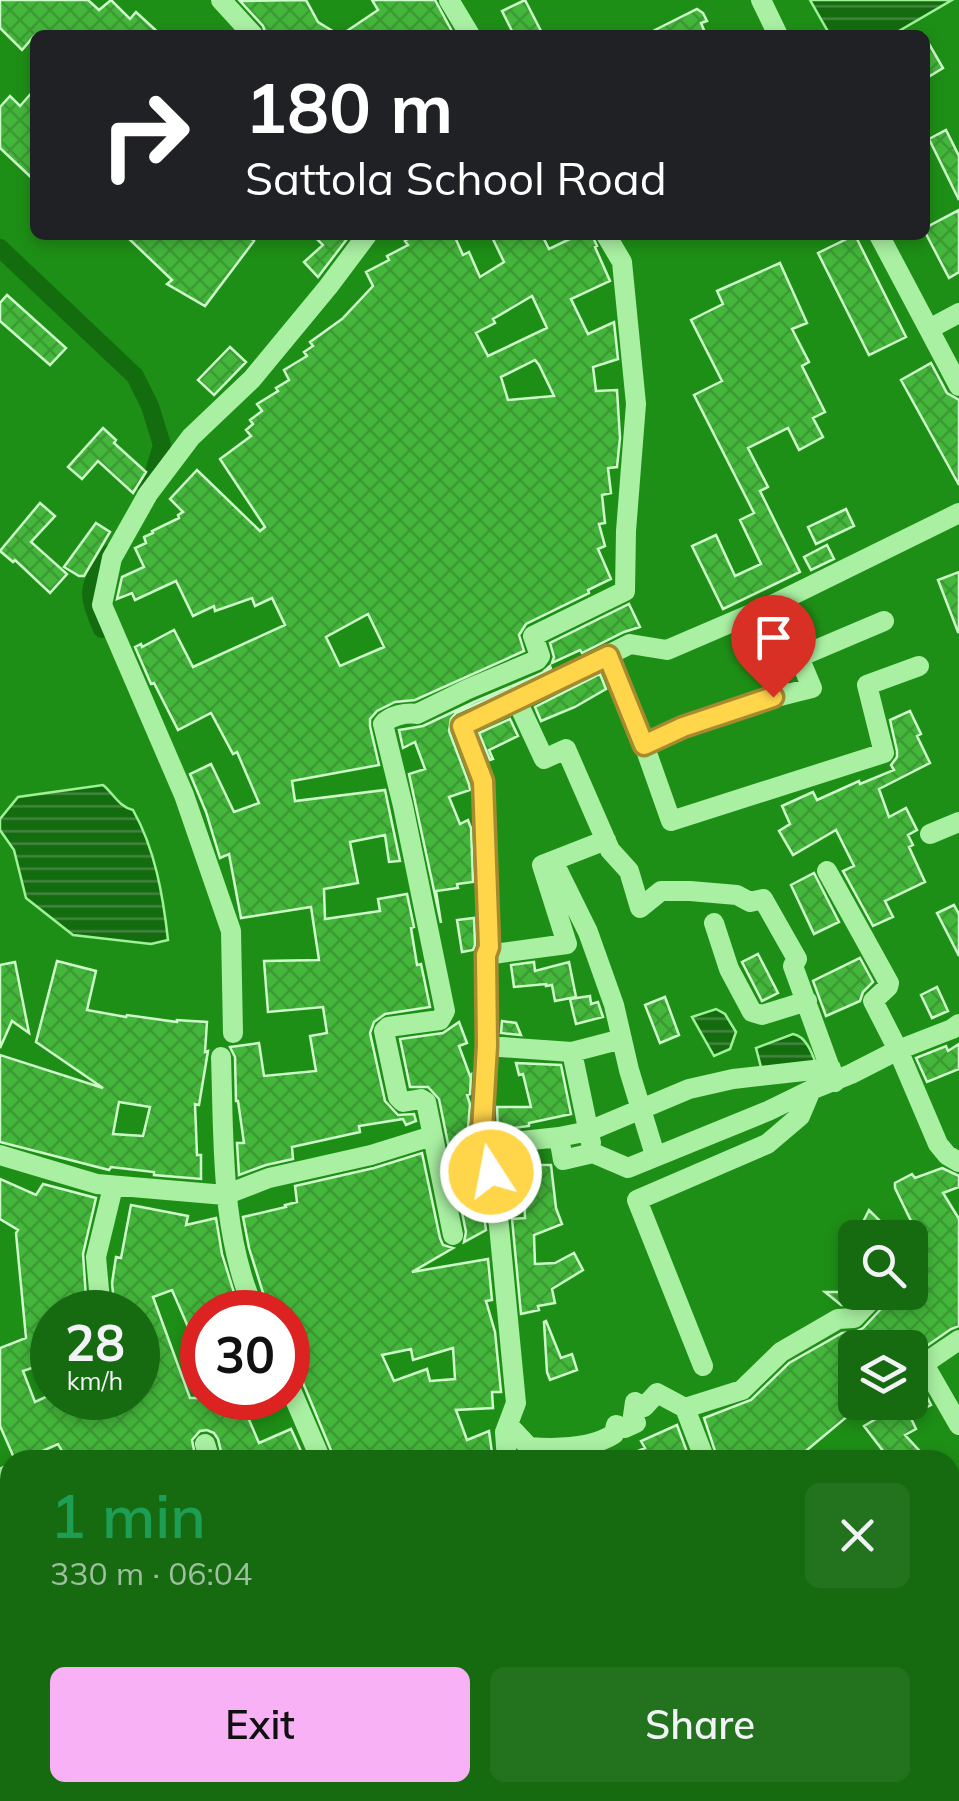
<!DOCTYPE html>
<meta charset="utf-8">
<style>
body{margin:0;font-family:Mulish,sans-serif;background:#23731e;color:#f1f3f6;height:100vh;display:flex;flex-direction:column;font-size:38px;white-space:nowrap}
*{box-sizing:border-box;margin:0}
p{font-size:32px;color:#9ebf9f}
.icon{flex:none;width:55px;height:55px;fill:none;stroke:currentColor;stroke-width:2;stroke-linecap:round;stroke-linejoin:round}
.map{position:relative;flex:1;overflow:hidden}
.drawer{position:absolute;left:0px;top:1450px;width:960px;height:352px;display:flex;flex-direction:column;background:#166b10;border-radius:30px 30px 0 0;box-shadow:0 5px 15px #0003}
.drawer>*{flex:none}
.guide{position:absolute;left:30px;top:30px;width:900px;height:210px;border-radius:15px;box-shadow:0 5px 15px #0003;background:#202124;color:#fff;overflow:hidden}
.controls{position:absolute;left:838px;top:1220px;display:grid;gap:20px}
.controls a{display:grid;place-items:center;width:90px;height:90px;border-radius:15px;background:#166b10;box-shadow:0 5px 15px #0003;font-size:50px}
.speed{position:absolute;left:30px;top:1290px;display:flex;gap:20px;font-size:50px;font-weight:700;text-align:center}
.speed>*{display:grid;place-content:center;width:130px;height:130px;border-radius:50%;background:#166b10;box-shadow:0 5px 15px #0003;line-height:1}
.speed small{font-size:25px;font-weight:400}
.speed .limit{border:15px solid #d22;background:#fff;color:#111}
.pin{position:absolute;display:grid;place-items:center;width:85px;height:85px;color:#fff;margin:-102px -42px;border-radius:50% 50% 50% 0;rotate:-45deg;box-shadow:0 0 10px #0007}
.pin .icon{rotate:45deg}
.me{position:absolute;width:110px;margin:-55px;rotate:349deg;stroke-linejoin:round;filter:drop-shadow(0 0 8px #0008)}
.turn{display:flex;align-items:center;gap:35px;height:210px;padding:0 50px;font-size:45px}
.turn .icon{width:130px;height:130px;stroke-width:2.5}
.turn b{display:block;font-size:70px;line-height:85px}
.round{display:grid;place-items:center;flex:none;width:105px;height:105px;border-radius:15px;background:#23731e}
.summary{display:flex;align-items:center;justify-content:space-between;height:170px;padding:0 50px}
h1{font-size:60px;font-weight:600;line-height:75px;color:#1e9e55}
.button{display:flex;gap:20px;margin-top:auto;padding:20px 50px}
.button a{flex:1;height:115px;border-radius:15px;background:#f7b1f4;color:#111;font-size:40px;font-weight:600;line-height:115px;text-align:center}
.button a+a{background:#23731e;color:#f1f3f6}
.map>svg:first-child{display:block}
.water{fill:url(#water-rules);stroke:#9df295;stroke-width:2.5}
.lines{fill:none;stroke-linecap:round;stroke-linejoin:round}
.stream{stroke:#9df295;stroke-width:5}
.canal{stroke:#136c0e;stroke-width:18}
.building{fill:url(#building-cross-hatch);stroke:#cdfbc9;stroke-width:2.5;fill-rule:evenodd}
.minor{stroke:#a9f0a2;stroke-width:20}
.route-casing{stroke:#a68a30;stroke-width:25}
.route{stroke:#ffd54a;stroke-width:18}
</style>
<div class="map">
<svg width="959" height="1801" viewBox="0 0 959 1801">
<defs>
<pattern id="water-rules" width="6" height="5" patternUnits="userSpaceOnUse" patternTransform="scale(2.5)"><rect width="6" height="5" fill="#136c0e"/><path d="M0 2.5h6" fill="none" stroke="#448341"/></pattern>
<pattern id="building-cross-hatch" width="8" height="8" patternUnits="userSpaceOnUse" patternTransform="scale(2.5)"><rect width="8" height="8" fill="#44b63b"/><path d="M0 0l8 8M0 8l8-8" fill="none" stroke="#3b9b33"/></pattern>
</defs>
<rect width="100%" height="100%" fill="#1e8f16"/>
<path class="water" d="M810,0H952L892,35H830Z
M103,785C114,794 118,806 133,810C155,849 163,895 168,940L151,944L73,935L26,898L14,850L0,830V819L18,797Z
M716,1009L725,1014L736,1032L730,1049L714,1056L692,1017Z
M793,1034C809,1037 814,1060 820,1074L762,1071L756,1048Z"/>
<g class="lines">
<path class="stream" d="M771,642L781,660
M776,663L788,688
M953,1524L959,1518"/>
<path class="canal" d="M0,248L135,376L150,406L162,445L153,475L147,487
M102,629C85,589 88,589 110,553"/>
</g>
<path class="building" d="M0,0H88L99,10L111,0L130,19L136,12L161,35H35L22,50L0,28Z
M306,0L318,22L339,35H266L263,26L240,1Z
M372,0H435L454,35H341L378,10Z
M525,0L543,35H514L502,11Z
M697,9L703,13L707,21L701,23L704,30L692,35H645Z
M925,37L943,68L925,79Z
M35,89V181L0,148V107L10,96L20,106Z
M946,130L959,156V200L929,139Z
M959,210V272L949,278L925,232V228Z
M125,235H247L254,241L205,306L167,284L172,280Z
M313,235H350L318,277L304,262L323,245Z
M413,235H454L463,255L469,252L480,277L504,262L491,235H542L549,249L578,235H592L597,246L595,247L610,281L571,299L588,334L614,322L618,359L593,367L596,391L617,390L620,438L617,467L608,468L611,493L602,495L605,523L599,524L605,546L598,549L611,579L588,590L589,593L526,624L519,635L524,651L415,700L395,702L377,711L370,719V726L379,765L292,781L295,801L385,790L400,861L389,862L385,835L350,842L358,883L324,889L325,919L380,911L378,899L407,894L414,927L411,928L417,965L421,964L430,1007L385,1014L374,1022L370,1033L385,1101L398,1115L414,1114L416,1121L406,1125L403,1119L359,1126L360,1132L292,1147L293,1159L266,1165L239,1175L237,1143H244L238,1101H236L235,1057L230,1047L259,1043L264,1076L316,1071L310,1036L327,1033L323,1007L268,1012L264,961L319,960L311,907L241,918L229,854L220,858L206,812L190,774L211,764L234,812L259,803L237,752L233,754L211,713L178,730L154,683L151,684L135,647L141,644L142,647L174,630L193,667L285,625L272,598L255,606L252,598L215,611L214,606L193,616L176,581L135,600L132,593L117,599L122,577L144,567L135,548L146,543L144,537L153,533L152,531L179,518L178,515L183,512L170,499L197,470L260,531L265,527L220,459L251,436L246,430L253,424L250,420L262,411L257,404L278,391L276,388L289,380L284,370L307,356L304,352L313,346L310,342L342,319L373,286L366,272L389,260L387,256L408,245L405,241ZM532,296L547,328L488,356L476,333L495,323L493,319ZM535,360L539,365L554,396L508,400L501,377ZM368,614L384,647L340,666L326,637Z
M855,235L906,337L869,355L818,253Z
M780,263L807,323L792,329L809,362L802,366L825,412L813,418L823,437L799,450L788,428L748,448L768,487L760,491L800,572L723,609L692,546L716,535L735,576L761,564L740,520L754,513L694,395L722,381L691,320L723,304L717,291Z
M7,295L66,348L50,365L0,321V303Z
M230,347L246,362L214,395L198,380Z
M931,363L947,393L959,400V485L901,380Z
M103,428L116,440L114,443L146,472L133,493L98,461L82,479L68,467Z
M40,503L55,516L31,542L67,574L50,593L15,560L13,562L0,551Z
M846,509L854,526L816,544L808,527Z
M96,523L110,532L84,576H79L64,567Z
M827,545L834,559L811,570L804,557Z
M959,572V632H958L938,580Z
M629,604L640,627L624,632L582,653L580,650L552,663L554,657L550,643Z
M550,666L551,669L511,689L456,713L451,719L449,731L469,784L470,790L449,797L460,824L468,820L471,828L473,882L457,884L458,888L436,891L441,923L409,774L425,769L415,742L403,748L399,730L423,726L474,702L542,673Z
M600,674L606,689L575,707L541,721L535,707Z
M910,711L921,734L917,736L930,763L879,789L889,817L906,808L917,830L908,835L913,845L909,847L925,882L885,901L893,917L873,926L843,871L854,866L836,830L793,855L779,831L790,824L782,806L813,792L817,800L859,781L860,784L894,770L891,765L897,757V751L890,720Z
M510,719L518,736L489,750L493,759L490,760L479,733Z
M814,873L839,922L814,934L791,885Z
M954,905L959,914V956L937,913Z
M474,918L475,945L473,950L462,952L457,920Z
M758,954L778,993L762,1001L742,962Z
M860,958L873,982L863,992L860,1001L826,1016L813,981Z
M57,961L96,971L87,1010L126,1017L127,1015L177,1022V1020L207,1022L205,1052L208,1051L199,1105L195,1104L197,1155H201V1179L154,1175V1172L111,1167L109,1170L0,1142V1055L103,1088L36,1042ZM119,1102L150,1107L143,1136L113,1134Z
M15,962L29,1033L12,1021L0,1048V965Z
M534,962L535,971L569,962L576,997L555,1001L552,985L546,986V984L514,987L511,965Z
M937,987L948,1011L932,1018L921,995Z
M590,996L591,1004L598,1002L603,1017L576,1024L570,999Z
M665,997L679,1035L660,1043L645,1005Z
M502,1021L516,1023L521,1035L501,1033Z
M459,1022L467,1043L459,1046L470,1076L471,1075L470,1094L467,1095L470,1104L468,1129L474,1148L486,1230L464,1242L466,1232L439,1099L428,1087H410L400,1039L443,1033Z
M959,1044V1069L927,1082L916,1058L946,1046L948,1051Z
M516,1063L561,1065L571,1114L529,1123V1126L498,1130L497,1107H531L523,1074L519,1075Z
M422,1153L440,1238L443,1245L453,1248L412,1272L488,1259L492,1300L486,1301L495,1332L501,1392H492L493,1408L456,1410L467,1440L489,1431L493,1460H335L301,1378L295,1372L288,1347V1312H269L249,1248L243,1217L286,1207L285,1205L297,1202L295,1186L374,1168ZM453,1348L455,1379L430,1381L427,1369L394,1381L382,1355L411,1349L413,1360Z
M523,1165H551L556,1208L562,1224L534,1235L535,1264L555,1263L574,1253L583,1270L552,1289L555,1303L538,1306L539,1310L521,1314L512,1219L525,1218Z
M942,1168L959,1176V1187L943,1193L959,1219V1326L951,1329L921,1350L914,1358L912,1371L910,1373V1348H855V1410L795,1460H718L704,1418L751,1400L789,1363L842,1333L855,1332L863,1328L897,1292H910V1238H855L869,1210L891,1232L911,1221L895,1188V1183L912,1174L915,1178Z
M0,1179L36,1195L43,1184L96,1198L83,1254L87,1312H52V1361L23,1371L35,1402L52,1394L60,1406L83,1398H138V1312H115L112,1283L116,1257L121,1258L131,1205L188,1216L186,1225L216,1218L222,1254L240,1312H202V1359L172,1290L153,1297L190,1398H279L280,1400L247,1415L259,1443L291,1429L305,1460H223L218,1439L214,1433L207,1430L200,1431L192,1440L196,1460H67L58,1444L31,1456L32,1460H15L0,1426V1348L26,1338L16,1233L18,1230L0,1219Z
M825,1292H859L848,1305H841Z
M546,1321L561,1358L572,1354L577,1370L550,1380L547,1372L544,1322Z
M924,1391L931,1405L910,1416L916,1429L905,1435L928,1460H890L864,1426L904,1402H910V1399Z
M677,1425L690,1460H618L645,1448L641,1441Z"/>
<g class="lines">
<path class="minor" d="M221,0L253,35
M449,0L470,35
M761,0L778,35
M879,235L959,386
M929,329L959,313
M959,513L772,605L667,650L630,644L517,701L462,726L483,781L489,947L486,955L487,1046L482,1129L487,1145L559,1137L563,1160L593,1153L628,1168L768,1111L811,1090L851,1074L898,1050L952,1029L959,1024
M607,656L636,722L671,821L884,753L867,685L919,666
M517,701L544,759L566,749L610,850L629,871L640,908L661,891H690L737,895L750,902L763,899L797,959L793,966L835,1082
M645,745C697,718 754,702 812,688L799,657L884,621
M930,834L959,822
M553,861L588,932L614,1005L629,1070L655,1155
M827,871L889,983L888,987L873,1001L898,1050L938,1144L947,1155L959,1162
M714,923L729,969L752,1012L762,1015L807,1001
M486,955L567,944L542,865L606,840
M233,1033L231,931L184,795L102,605L112,558L148,494L191,437L252,379L328,287L367,235
M487,1046L572,1052L591,1143
M572,1052L622,1039
M221,1057C224,1143 220,1232 255,1312
M559,1137L589,1131L689,1089L733,1079L831,1068
M487,1145L499,1226L516,1403L505,1432L507,1460
M0,1155L97,1184L225,1195L269,1178L371,1155L432,1136
M453,1235L426,1102L421,1099L403,1102L398,1097L384,1031L388,1027L440,1020L445,1011L403,806L383,724C390,716 406,712 417,714L468,689L537,660L540,656L533,636L625,591L626,531L636,404L622,262L606,235
M849,1253L855,1261
M101,1312L96,1257L113,1187
M959,1340L931,1359L925,1366L959,1425
M703,1366L637,1200L767,1144L800,1116L811,1090
M288,1383L321,1460
M505,1432L514,1431L529,1447C556,1449 591,1449 614,1434L616,1425L625,1428L636,1423L633,1416L635,1402L644,1407L657,1393L685,1408
M205,1444L210,1460
M705,1460L685,1408L742,1390L781,1352L838,1319L854,1318L879,1292
M0,1478L10,1474
M950,1505L959,1499
M0,1648L10,1644
M950,1710L959,1707
M455,1792L458,1801
M913,1792L918,1801
M406,1801L431,1792"/>
</g>
<g class="lines">
<defs>
<path id="route" d="M491,1172L487,1145L482,1130L487,1046L486,955L489,947L483,781L462,726L608,656L644,745L683,727L773,697"/>
</defs>
<use href="#route" class="route-casing"/>
<use href="#route" class="route"/>
</g>
</svg>
<div class="controls">
<a><svg class="icon" aria-label="search" viewBox="0 0 24 24"><circle cx="10" cy="10" r="6"/><path d="M15 15l6 6"/></svg></a>
<a><svg class="icon" aria-label="layers" viewBox="0 0 24 24"><path d="M12 4l9 5-9 5-9-5zM3 14l9 5 9-5"/></svg></a>
</div>
<div class="speed"><div>28<small>km/h</small></div><div class="limit">30</div></div>
<div class="pin" style="left:773px;top:697px;background:#d93025"><svg class="icon" aria-label="arrive" viewBox="0 0 24 24"><path d="M6 21V4h12l-3 4 3 4H6"/></svg></div>
<svg class="me" style="left:491px;top:1172px" viewBox="-20 -20 40 40"><circle r="17" fill="#ffd54a" stroke="#fff" stroke-width="3"/><path d="M0-11L8 9 0 5-8 9z" fill="#fff"/></svg>
<div class="guide">
<div class="turn"><svg class="icon" aria-label="right" viewBox="0 0 24 24"><path d="M7 20v-9h11M14 6l5 5-5 5"/></svg><div><b>180 m</b>Sattola School Road</div></div>
</div>
<section class="drawer">
<div class="summary"><div><h1>1 min</h1><p>330 m · 06:04</p></div><a class="round"><svg class="icon" aria-label="close" viewBox="0 0 24 24"><path d="M6 6l12 12M18 6L6 18"/></svg></a></div>
<div class="button"><a>Exit</a><a>Share</a></div>
</section>
</div>
